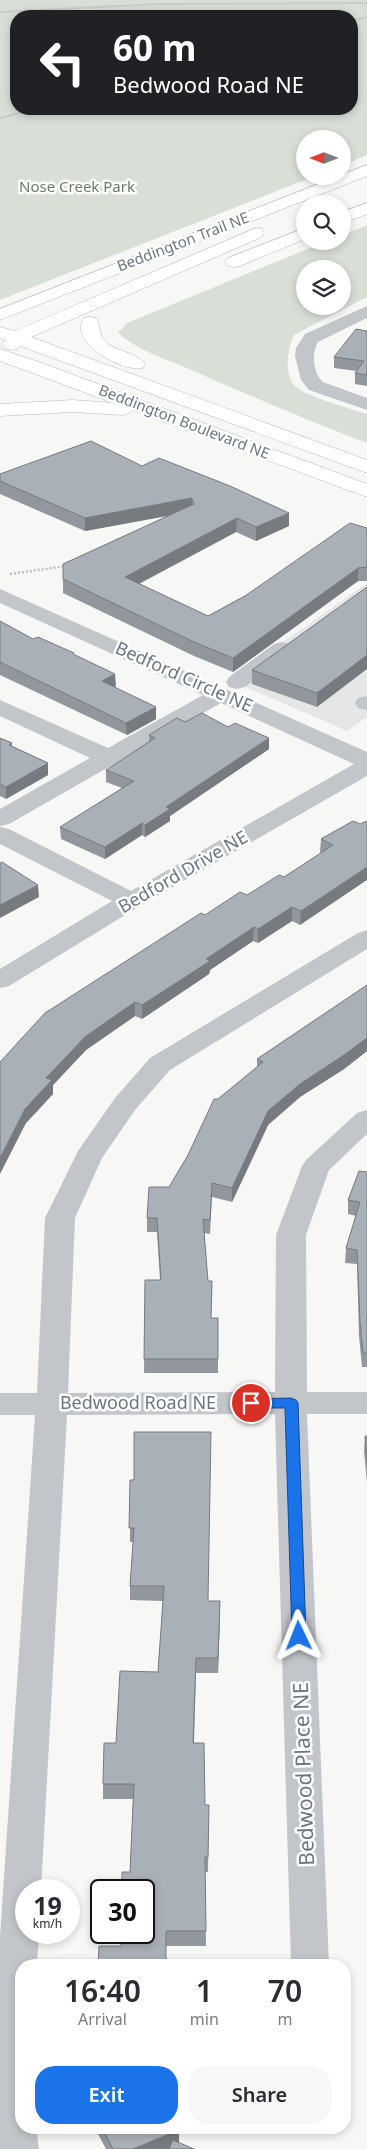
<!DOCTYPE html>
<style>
body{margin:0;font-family:"Noto Sans",sans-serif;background:#f7f7f7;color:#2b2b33;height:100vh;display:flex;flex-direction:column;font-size:19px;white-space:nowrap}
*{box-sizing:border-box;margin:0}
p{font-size:16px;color:#7c7c81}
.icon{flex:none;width:28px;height:28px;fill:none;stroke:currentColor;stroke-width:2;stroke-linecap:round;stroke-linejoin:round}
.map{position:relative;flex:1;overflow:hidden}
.side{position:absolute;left:15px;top:1959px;width:336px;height:175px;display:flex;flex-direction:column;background:#fff;border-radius:20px;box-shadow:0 2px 8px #0003}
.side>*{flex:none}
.hud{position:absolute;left:10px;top:10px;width:348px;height:105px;border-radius:20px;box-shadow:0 2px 8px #0003;background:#202124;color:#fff;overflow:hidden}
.needle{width:32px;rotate:270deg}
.fabs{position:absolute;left:296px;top:130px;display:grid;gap:10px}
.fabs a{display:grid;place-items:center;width:55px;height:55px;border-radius:50%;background:#fff;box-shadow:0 2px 8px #0003;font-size:25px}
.speed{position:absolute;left:15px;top:1879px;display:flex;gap:10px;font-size:25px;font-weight:700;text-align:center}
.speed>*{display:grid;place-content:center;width:65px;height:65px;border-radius:50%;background:#fff;box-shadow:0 2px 8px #0003;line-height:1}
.speed small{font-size:12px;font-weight:400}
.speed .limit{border:2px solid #111;border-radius:8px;background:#fff;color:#111}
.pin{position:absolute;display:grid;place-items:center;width:42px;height:42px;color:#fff;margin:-21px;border:2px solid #fff;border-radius:50%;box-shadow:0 1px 5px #0007}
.me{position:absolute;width:55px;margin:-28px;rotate:358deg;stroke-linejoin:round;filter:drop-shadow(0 0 4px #0008)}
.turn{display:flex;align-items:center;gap:18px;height:105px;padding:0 20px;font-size:22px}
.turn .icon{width:65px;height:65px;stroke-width:2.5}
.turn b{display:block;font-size:35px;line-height:42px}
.eta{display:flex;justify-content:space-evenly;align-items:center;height:85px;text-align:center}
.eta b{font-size:30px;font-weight:600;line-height:35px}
.button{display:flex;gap:10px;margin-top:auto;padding:10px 20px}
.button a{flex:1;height:58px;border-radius:20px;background:#1a73e8;color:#fff;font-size:20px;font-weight:600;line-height:58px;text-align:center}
.button a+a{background:#f7f7f7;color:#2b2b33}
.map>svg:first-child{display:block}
.built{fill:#e5e7e6}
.green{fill:#d9ded7;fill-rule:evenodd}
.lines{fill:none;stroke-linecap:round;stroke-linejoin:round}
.major-casing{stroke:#b6b9bd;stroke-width:1}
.path-far1{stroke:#bcbec0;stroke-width:2;stroke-dasharray:1 1;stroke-linecap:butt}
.path{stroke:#bcbec0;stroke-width:2.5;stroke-dasharray:2 2;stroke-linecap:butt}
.minor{fill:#c2c5c9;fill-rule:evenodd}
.major{fill:#fff;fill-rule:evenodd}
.wall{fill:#92979d}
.shaded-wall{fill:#777b80}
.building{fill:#aab0b7;stroke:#777b80}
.route{fill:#1a73e8;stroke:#114b97}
.labels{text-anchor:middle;stroke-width:5;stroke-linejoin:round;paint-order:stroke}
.far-park-label{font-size:15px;fill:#6a7b68;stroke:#fff}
.far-street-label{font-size:15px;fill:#6a7683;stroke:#fff}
.street-label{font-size:18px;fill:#6a7683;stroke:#fff}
.near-street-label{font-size:21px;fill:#6a7683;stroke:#fff}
</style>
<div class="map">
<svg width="367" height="2149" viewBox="0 0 367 2149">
<rect width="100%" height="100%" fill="#f7f8f6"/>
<path class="built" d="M367,583V717L347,731L229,680Z"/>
<path class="green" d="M0,0H367V155L343,165L342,139H305V176H315L0,300ZM16,16H351V109H16Z
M367,225V297L294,335C288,348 284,370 293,384C300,395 352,409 367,414V443C307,420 248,395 189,369C166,359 137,350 118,333L127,323L327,241H342L343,235ZM305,269H342V306H305Z"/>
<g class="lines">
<defs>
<path id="major" d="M367,165V176L0,320V309Z
M367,203V214L342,223V212Z
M256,228L262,229L264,233L262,237L31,337L367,460V473L20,346C16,351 11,350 5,349L2,345L5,340L0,338V327L15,331Z
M305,228V239L240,266L234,267L228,266L225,262L228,258Z
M90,317L96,318C101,325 98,334 104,340C115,352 137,352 145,364L143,368C123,373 67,342 84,318Z
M0,349L42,363L367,484V497L132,410L130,413L123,415L73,412L0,416V404L73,400L113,403L0,361Z"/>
</defs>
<use href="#major" class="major-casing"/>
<path class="path-far1" d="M0,12L158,4L367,3
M351,21L367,17
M0,118L34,109"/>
<path class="path" d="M10,574L66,566"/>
<path class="minor" d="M367,306V318L318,342C311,353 313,373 323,382L367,398V410L309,390L301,380L295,356L296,348L305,334Z
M0,589L367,752V776L140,906L9,986L0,988V969L112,901L0,844V827L9,829L131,891L354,764L221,703L9,824L0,826V809L90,758L0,716V700L108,748L203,695L0,603Z
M282,642L290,644L293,649L290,654L245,687L237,689L229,687L226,682L229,677L274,644Z
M367,696V710L358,708L355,703L358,698Z
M367,930V949L170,1070L135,1110L102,1158L75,1218L68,1393L275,1392L276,1235L302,1166L306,1160L357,1113L367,1110V1134L329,1170L306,1235L307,1392H367V1414H307L329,1965H291L275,1414L67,1415L41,1890H26V1932H39L37,1965H21V2128H36L39,2149H0V1937L35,1415H0V1393H37L45,1218L78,1151L115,1098L150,1058L358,933Z"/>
<use href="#major" class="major"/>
</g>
<path class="wall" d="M367,331V386L355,384V373L357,371L334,368V357Z
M142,466L289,526L256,541L236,532L139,584L208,616L367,528V581H358L233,672L194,656L63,593V564L168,516L85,531L0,494V474Z
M367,587L317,707L252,684V670Z
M0,621L33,639L74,655L116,686L114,687L156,719L127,735L0,675Z
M185,722L228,727L269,738V749L170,816V821L145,837L142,835L105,859L61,839L60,827L122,788L106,782V770L149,743V735Z
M0,738L12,743V746L48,763V775L6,799L0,796Z
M353,821L300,925L292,921L258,943L253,941L210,970L209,974L142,1019L135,1016L86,1050L53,1085V1094L26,1123L0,1062L205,915L247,895L284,877L321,853L320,852L321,839Z
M367,985V1051L344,1069L300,1097L268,1125L232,1202L212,1197L210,1234L204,1233L208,1281H212L211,1318H218V1373H144L145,1280H160L157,1232H147V1218L169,1187L188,1155L218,1099L257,1067V1059Z
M367,1172V1367H362L359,1336L357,1264L345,1263L346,1248L356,1216L348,1214V1200Z
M365,1436H367V1483L364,1451Z
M130,1480L208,1601H220L218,1673H196L194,1743L205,1805H209L208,1872H205L206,1946H121L130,1872L133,1799H103V1784L116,1743L158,1672L163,1601L130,1600V1586L133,1542H130Z
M95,2128H178L179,2130V2143L194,2149H106Z"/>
<path class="shaded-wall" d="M192,498V511L85,531V518Z
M289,513V526L256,541V527Z
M237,518L236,532L125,591V577Z
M358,568V581L233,672V658Z
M367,655V669L317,707V693Z
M115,674L116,686L102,693V681Z
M156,707V719L127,735L126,723Z
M269,738V749L170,816V821L145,837V825L166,807Z
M48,763V775L6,799V787Z
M142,823V835L105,859V847Z
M367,867V880L300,925L301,911Z
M38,885L39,897L0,918V905Z
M292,907V921L258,943V929Z
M254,927L253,941L210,970L209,974L142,1019V1005L206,959Z
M135,1002V1016L86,1050L53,1085V1094L26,1123L0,1174V1158L25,1109L46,1078L86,1036Z
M367,1038V1051L344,1069L300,1097L268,1125L232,1202V1188L268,1111L300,1084Z
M220,1601V1616L218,1673V1658Z
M179,2130V2145L169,2149H133Z"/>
<path class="building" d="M356,329L367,331V375L355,373L364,361L334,357Z
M91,441L142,466L159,458L230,486L289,513L256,527L237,518L125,577L208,616L245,596L350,523L367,528V567L358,568L233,658L194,642L63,579V564L194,504L192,498L85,518L0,481V474Z
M367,587V655L317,693L252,670Z
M0,621L33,639L38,637L74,653L73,654L115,674L102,681L156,707L126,723L0,662Z
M202,713L228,727L235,723L269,738L166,807L170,809L145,825L142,823L105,847L60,827L134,781L106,770L155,738L149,735L177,718L185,722Z
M0,738L12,743L9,745L48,763L6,787L0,784Z
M353,821L360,824L367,821V867L301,911L292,907L258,929L254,927L206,959L210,961L142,1005L135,1002L86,1036L46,1078L52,1080L25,1109L0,1158V1062L45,1013L201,913L205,915L240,892L247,895L279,875L284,877L333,845L321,839Z
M2,862L38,885L0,905V863Z
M367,985V1038L344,1055L300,1084L268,1111L232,1188L212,1183L210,1220L203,1219L208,1281H212L211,1318H218V1359H144L145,1280H161L157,1218H147L149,1187H169L188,1155L214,1099H218L263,1062L257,1059Z
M359,1171L367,1172V1353H363L360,1321L357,1250L346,1248L360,1202L348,1200Z
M134,1432H211L208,1601H220L218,1658H196L193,1743H204L205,1805H209L208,1857H205L206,1931H166V1965H98L99,1946H121V1932H144V1890H122V1872H130L134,1784H103L104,1743H116L120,1671L158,1672L164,1586H130L134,1528H129L130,1480H134Z
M365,1436H367V1458Z
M102,2128H178L179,2130L133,2149H113Z
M173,2140L194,2149H169Z"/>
<path class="route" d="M291,1398L296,1400L298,1403L306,1636L304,1639L299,1641L294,1639L292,1636L285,1408H251L246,1406L245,1403L246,1400L251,1399Z"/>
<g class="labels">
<g class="far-park-label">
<text x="77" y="192">Nose Creek Park</text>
</g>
<g class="far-street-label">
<text transform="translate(183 242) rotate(-21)" y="5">Beddington Trail NE</text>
<text transform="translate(184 422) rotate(21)" y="5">Beddington Boulevard NE</text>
</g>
<g class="street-label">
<text transform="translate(184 677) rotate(24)" y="6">Bedford Circle NE</text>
<text transform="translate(183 872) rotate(-30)" y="6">Bedford Drive NE</text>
<text x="138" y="1409">Bedwood Road NE</text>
</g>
<g class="near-street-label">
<text transform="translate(304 1774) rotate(-92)" y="7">Bedwood Place NE</text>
</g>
</g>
</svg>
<div class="fabs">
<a><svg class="needle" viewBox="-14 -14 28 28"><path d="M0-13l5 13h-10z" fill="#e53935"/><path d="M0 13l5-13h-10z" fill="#7c7c81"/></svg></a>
<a><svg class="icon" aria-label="search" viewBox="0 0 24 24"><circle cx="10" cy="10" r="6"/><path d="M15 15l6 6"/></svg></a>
<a><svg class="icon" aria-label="layers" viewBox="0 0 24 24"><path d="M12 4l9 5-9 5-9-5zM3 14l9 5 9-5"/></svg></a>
</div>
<div class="speed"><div>19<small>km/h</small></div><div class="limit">30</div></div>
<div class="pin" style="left:251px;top:1403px;background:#d93025"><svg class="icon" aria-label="arrive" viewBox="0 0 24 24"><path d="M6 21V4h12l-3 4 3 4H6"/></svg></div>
<svg class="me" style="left:299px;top:1636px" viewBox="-20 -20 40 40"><path d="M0-17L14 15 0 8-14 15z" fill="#1a73e8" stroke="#fff" stroke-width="4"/></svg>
<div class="hud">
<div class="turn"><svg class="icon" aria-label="left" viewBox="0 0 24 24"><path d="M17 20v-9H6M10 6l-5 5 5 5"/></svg><div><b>60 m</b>Bedwood Road NE</div></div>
</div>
<section class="side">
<div class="eta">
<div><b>16:40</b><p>Arrival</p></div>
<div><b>1</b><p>min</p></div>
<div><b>70</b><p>m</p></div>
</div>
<div class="button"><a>Exit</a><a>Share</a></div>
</section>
</div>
